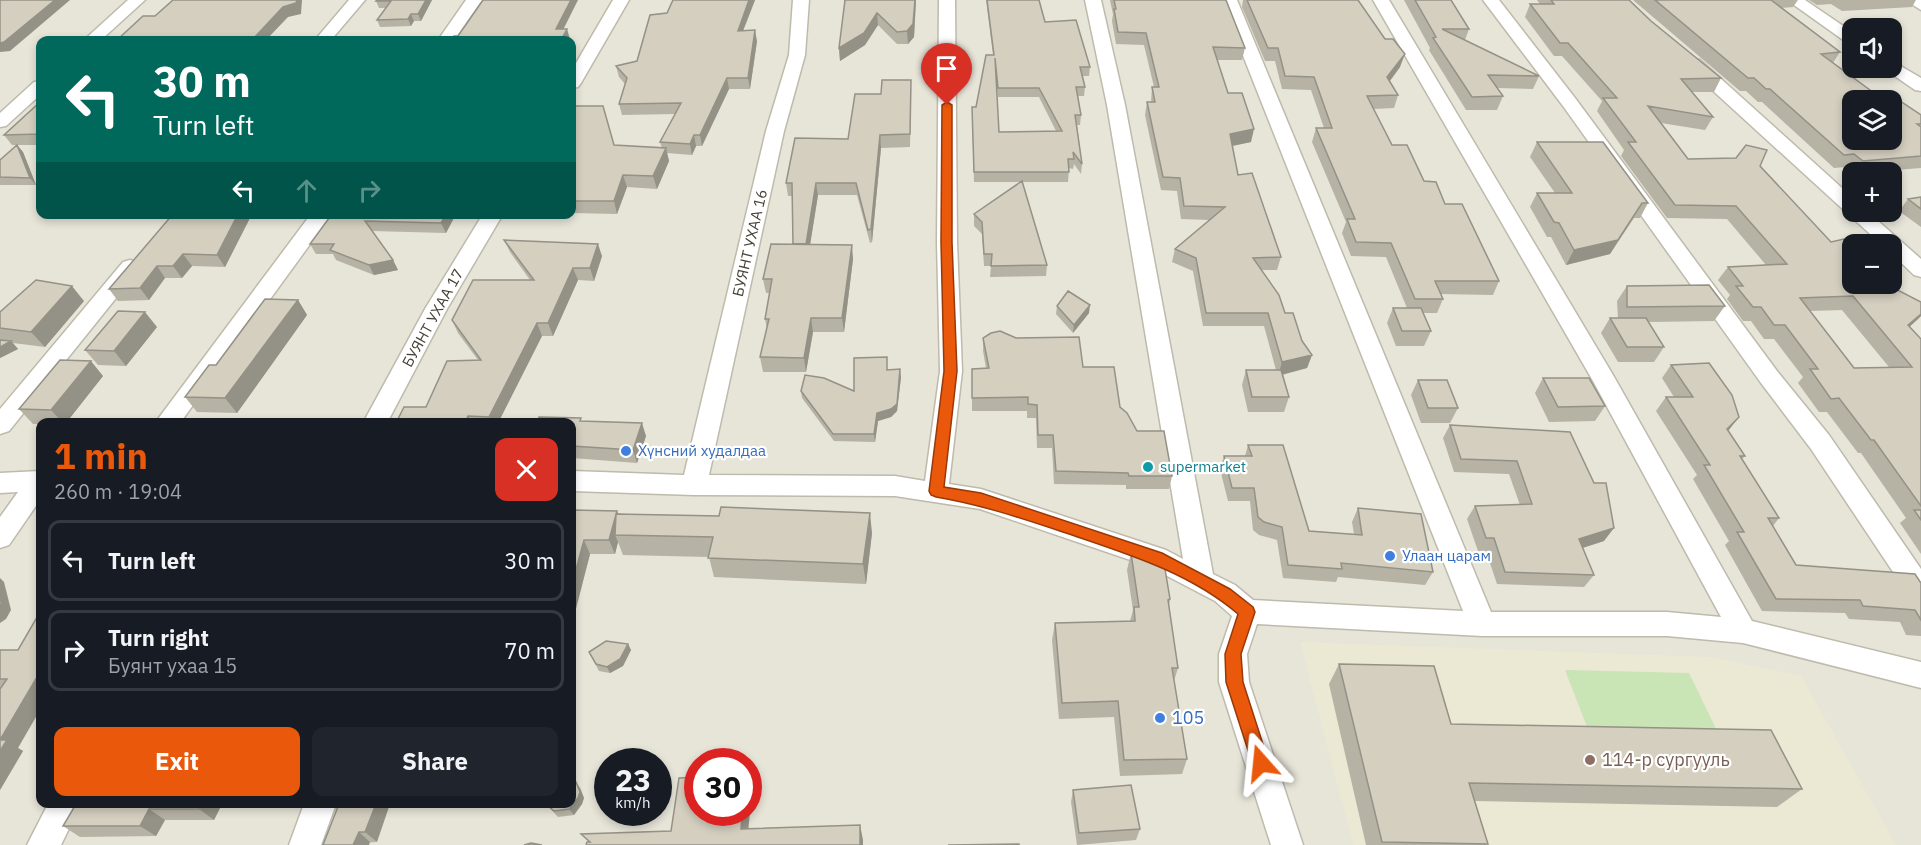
<!DOCTYPE html>
<meta charset="utf-8">
<style>
body{margin:0;font-family:"IBM Plex Sans",sans-serif;background:#20242c;color:#f1f3f6;height:100vh;display:flex;flex-direction:column;font-size:22px;white-space:nowrap}
*{box-sizing:border-box;margin:0}
p{font-size:20px;color:#9ea1a6}
.icon{flex:none;width:33px;height:33px;fill:none;stroke:currentColor;stroke-width:2;stroke-linecap:round;stroke-linejoin:round}
.map{position:relative;flex:1;overflow:hidden}
.panel{position:absolute;left:36px;top:418px;width:540px;height:390px;display:flex;flex-direction:column;background:#171b24;border-radius:12px;box-shadow:0 3px 9px #0003}
.panel>*{flex:none}
.top-card{position:absolute;left:36px;top:36px;width:540px;height:183px;border-radius:12px;box-shadow:0 3px 9px #0003;background:#00695c;color:#fff;overflow:hidden}
.tools{position:absolute;left:1842px;top:18px;display:grid;gap:12px}
.tools a{display:grid;place-items:center;width:60px;height:60px;border-radius:12px;background:#171b24;box-shadow:0 3px 9px #0003;font-size:30px}
.speed{position:absolute;left:594px;top:748px;display:flex;gap:12px;font-size:30px;font-weight:700;text-align:center}
.speed>*{display:grid;place-content:center;width:78px;height:78px;border-radius:50%;background:#171b24;box-shadow:0 3px 9px #0003;line-height:1}
.speed small{font-size:15px;font-weight:400}
.speed .limit{border:9px solid #d22;background:#fff;color:#111}
.pin{position:absolute;display:grid;place-items:center;width:51px;height:51px;color:#fff;margin:-62px -26px;border-radius:50% 50% 50% 0;rotate:-45deg;box-shadow:0 0 6px #0007}
.pin .icon{rotate:45deg}
.me{position:absolute;width:66px;margin:-33px;rotate:342deg;stroke-linejoin:round;filter:drop-shadow(0 0 4px #0008)}
.turn{display:flex;align-items:center;gap:21px;height:126px;padding:0 18px;font-size:27px}
.turn .icon{width:78px;height:78px;stroke-width:2.5}
.turn b{display:block;font-size:42px;line-height:51px}
.lanes{display:flex;align-items:center;height:57px;padding:0 18px;background:#0003;justify-content:center;gap:30px;direction:ltr}
.lanes .off{opacity:.35}
.round{display:grid;place-items:center;flex:none;width:63px;height:63px;border-radius:12px;background:#20242c}
.head{display:flex;align-items:center;justify-content:space-between;height:102px;padding:0 18px}
h1{font-size:36px;font-weight:700;line-height:45px;color:#ea580c}
.primary-button{display:flex;gap:12px;margin-top:auto;padding:12px 18px}
.primary-button a{flex:1;height:69px;border-radius:12px;background:#ea580c;color:#fff;font-size:24px;font-weight:700;line-height:69px;text-align:center}
.primary-button a+a{background:#20242c;color:#f1f3f6}
ul{padding:0;list-style:none}
li{display:flex;align-items:center;gap:18px;height:81px;margin:0 12px 9px;padding:0 6px;border:3px solid #363941;border-radius:12px}
li div{flex:1}
li b{display:block;font-size:22px}
li em{font-style:normal}
.map>svg:first-child{display:block}
.residential{fill:#e7e4d8;fill-rule:evenodd}
.education{fill:#ebe8d4}
.green{fill:#c9e4b5}
.lines{fill:none;stroke-linecap:round;stroke-linejoin:round}
.street-casing{stroke:#bebaac;stroke-width:3}
.street{fill:#fff;fill-rule:evenodd}
.wall{fill:#b6b2a4;fill-rule:evenodd}
.shaded-wall{fill:#949186}
.building{fill:#d4cfbf;stroke:#949186;stroke-width:1.5;fill-rule:evenodd}
.route{fill:#ea580c;stroke:#983908;stroke-width:1.5}
.shop-dot{fill:#3f7fe0;stroke:#fff;stroke-width:2}
.culture-dot{fill:#0f9aa8;stroke:#fff;stroke-width:2}
.education-dot{fill:#8d6e63;stroke:#fff;stroke-width:2}
.labels{text-anchor:middle;stroke-width:4.5;stroke-linejoin:round;paint-order:stroke}
.street-label{font-size:15px;fill:#464338;stroke:#fff}
.shop-label{font-size:15px;fill:#366cbe;stroke:#fff;text-anchor:start}
.culture-label{font-size:15px;fill:#0d838f;stroke:#fff;text-anchor:start}
.near-shop-label{font-size:18px;fill:#366cbe;stroke:#fff;text-anchor:start}
.near-education-label{font-size:18px;fill:#785e54;stroke:#fff;text-anchor:start}
</style>
<div class="map">
<svg width="1921" height="845" viewBox="0 0 1921 845">
<rect width="100%" height="100%" fill="#f3f1e9"/>
<path class="residential" d="M0,0H1921V845H0ZM1852,28H1892V68H1852ZM40,40H572V214H40ZM1852,100H1892V140H1852ZM1852,172H1892V212H1852ZM1852,244H1892V284H1852ZM40,423H572V804H40ZM608,762H658V813H608ZM698,762H748V813H698Z"/>
<path class="education" d="M1300,642L1712,657L1801,676L1896,845H1353Z"/>
<path class="green" d="M1565,670L1689,673L1719,735L1589,732Z"/>
<g class="lines">
<defs>
<path id="street" d="M128,0H145L101,40H84Z
M349,0H365L331,40H315Z
M466,0H482L454,40H438Z
M613,0H629L581,83L578,87L572,88V70Z
M793,0H809L805,55L784,131L709,475L895,476L925,481L940,371L937,242L939,0H955L957,242L962,371L949,484L981,489L1166,550L1183,559L1107,105L1085,0H1101L1125,105L1213,574L1235,585L1253,600L1463,611L1221,0H1237L1491,612H1667L1721,617L1593,381L1373,0H1389L1613,375L1752,621L1921,662V688L1743,643L1667,636H1482L1257,624L1247,654L1249,682L1303,845H1271L1219,682V654L1232,616L1215,601L1148,566L980,509L895,496L694,495L572,491V471L684,475L766,131L789,55Z
M1483,0H1499L1575,98L1777,371L1829,435L1921,569V603L1911,599L1811,449L1761,383L1563,106Z
M1787,0H1805L1852,32V44L1846,42Z
M1905,0H1921V10Z
M1694,59L1700,60L1852,197V212H1868L1921,259V277L1914,275L1892,254V244H1881L1688,68L1686,64Z
M1892,61L1921,78V91L1915,90L1886,70L1885,68H1892Z
M40,81V95L6,126L0,127V113L34,82Z
M311,214H332L180,423H155Z
M483,214H503L447,309L387,423H363L425,309Z
M130,260L137,262L140,267L137,272L9,431L0,434V409L123,262Z
M40,471V500L9,545L0,548V517L18,492L0,493V473Z
M48,804H81L61,845H27Z
M304,804H336L321,845H289Z"/>
</defs>
<use href="#street" class="street-casing"/>
<use href="#street" class="street"/>
</g>
<path class="wall" d="M432,0L421,21H414L411,26L380,27L377,20L386,8H379L376,1Z
M755,0L743,31L757,41L750,89H729L702,146H696L692,155L667,153L669,161L657,189L627,187L617,214L572,213V111L614,145L662,148L660,142L675,114L622,115L619,104L625,84L619,77L616,66L637,61Z
M844,0H916L914,37L908,44H897L878,25L865,45L840,61L839,48L845,5Z
M986,0H1039L1045,22L1090,67L1089,76H1083L1085,87L1084,96H1078L1081,115L1080,125H1077L1082,164L1081,174L1074,164L1073,169L1069,168L1068,182H1022L1047,265L1046,276L990,277L991,266H984L982,234L974,226V214L1021,182H974L972,117L976,107L993,55ZM996,79L998,97H1039L1056,131L999,132Z
M1110,0H1226L1245,48L1242,60H1217L1228,93L1251,142L1232,146L1238,175L1281,257L1277,270H1262L1285,313L1312,355L1307,368L1283,374L1289,397L1284,412H1248L1242,385L1246,370H1276L1264,326H1203L1193,271L1172,262L1175,249L1209,220L1181,219L1177,191L1161,190L1145,115L1147,102H1151L1152,87H1154L1144,45L1116,44L1112,21L1113,14Z
M1243,0H1358L1400,67L1390,81L1398,95L1394,108L1373,109L1392,145L1445,204L1499,281L1493,295L1441,294L1443,299L1437,313H1423L1431,331L1424,346H1396L1387,323L1393,308H1407L1386,257L1351,256L1342,233L1346,222L1312,142L1316,128H1324L1311,90L1282,89L1275,61H1265L1242,7Z
M1404,0H1451L1469,29L1465,40L1539,76L1533,89L1497,88L1503,96L1497,110H1466L1429,50L1430,48Z
M1537,0H1629L1651,21L1721,78L1714,92H1692L1713,117L1705,130L1661,123L1688,159L1760,166L1852,284L1921,302V316L1909,327L1921,339V554L1900,523L1906,518L1861,453H1858L1827,412H1819L1798,383L1803,377L1774,339H1764L1751,321H1743L1727,299L1730,295L1718,280L1728,267L1766,265L1727,219L1667,218L1621,156L1624,150L1597,111L1602,101L1562,56H1554L1525,17L1530,4H1540ZM1842,310L1889,367L1854,368L1810,311Z
M1633,0H1798L1793,7L1781,8L1840,52L1833,63L1881,98L1921,115V168L1871,172H1852V174L1845,167L1834,168L1762,102H1758L1746,91H1740Z
M1809,0H1916L1912,7L1842,11L1831,4L1817,5Z
M911,93L910,147L881,148L872,242L870,243L857,195H818L810,244L853,259L844,332H813L806,372H763L760,357L767,329L765,319L770,293H766L763,279L793,244L792,196H788L786,183L848,139L881,94Z
M40,102V145H17L23,152L36,185H0V160L16,145H12L4,135Z
M1537,142L1648,203L1640,218H1634L1610,254L1566,265L1551,237H1547L1530,207L1537,193H1555L1530,157Z
M1921,197V227L1899,211L1908,199Z
M252,214L225,267L192,266L182,278H165L149,300L118,301L109,289Z
M332,214H456L446,233L372,231L393,260L398,270L374,275L336,260L333,254H316L310,244Z
M504,240L602,256L594,281L578,280L553,336H542L498,423H396L426,407L478,360L458,333L452,320L530,280L510,252Z
M1627,286L1725,306L1714,321L1648,322L1664,347L1654,362H1618L1601,333L1610,318H1618L1617,301Z
M298,300L307,315L237,413L197,412L185,397L216,365Z
M84,301L45,347L13,343L18,349L0,358V312Z
M1057,306L1089,313L1073,333L1056,314Z
M157,327L126,366L98,365L85,350Z
M983,338L1083,367L1120,407L1137,431L1172,476L1169,489H1126V485L1054,484L1052,448H1037L1036,418H1027V411H972V369L986,368L983,351Z
M1671,365L1739,417L1728,431L1745,456L1742,459L1779,518L1773,526L1796,565L1921,583V636L1906,635L1900,622L1849,619L1845,613L1762,611L1725,545L1729,541L1693,479L1697,475L1656,411L1666,397H1674L1662,378Z
M888,370L901,377L897,411L891,417L878,421L875,442L834,441L802,398L801,391H854Z
M103,376L66,423L33,424L19,409Z
M1543,378L1605,406L1595,421L1549,422L1535,393Z
M1418,380L1458,408L1450,423H1421L1411,395Z
M582,421L646,436L637,463L572,458V423Z
M1450,425L1570,432L1604,541L1582,548L1594,575L1584,587L1497,584L1486,551H1478L1467,519L1475,506L1520,505L1509,474L1454,472L1443,438Z
M1248,445L1309,531L1354,534L1352,522L1358,508L1433,572L1425,585L1338,577L1336,582L1283,578L1277,540L1259,535L1253,530L1250,501H1228L1220,469L1224,456H1245Z
M572,510L872,533L866,584L714,577L709,557L623,555L618,542L615,554H590L572,624Z
M1131,553L1170,599L1169,606L1178,668L1174,681L1187,759L1182,774L1120,776L1114,717L1059,719L1052,640L1055,623L1130,621L1133,610L1127,570Z
M628,644L631,650L623,666L610,673L599,671L589,652Z
M0,650H18V748L23,751L0,790Z
M1339,664L1451,724L1802,789L1777,807L1475,801L1488,844L1487,845H1366L1329,684Z
M580,788L584,798L582,804L574,815L558,817L548,806Z
M1073,790L1140,829L1136,840L1077,845L1071,802Z
M76,804H222L214,820H165L156,836L80,837L63,826Z
M339,804L377,842L323,845Z"/>
<path class="shaded-wall" d="M55,0H70L10,51L0,52V43Z
M297,0H302L301,14L288,17L266,40H252L283,7Z
M426,0H432L421,21L418,14Z
M571,0H578L559,38L556,29Z
M749,0H755L739,41L738,31Z
M915,0H916L914,37L908,44L907,31Z
M877,13L878,25L865,45L840,61L839,48Z
M411,14L414,21L411,26L408,19Z
M567,29L570,39L569,40H561Z
M755,30L757,41L750,89L748,78Z
M1405,54L1400,67L1383,90L1387,77Z
M727,78L729,89L702,146L700,135Z
M1254,129L1251,142L1227,147L1230,134Z
M694,135L696,146L692,155L690,144Z
M880,135L881,148L872,242L871,229Z
M17,145L23,152L36,185L30,178Z
M666,148L669,161L657,189L653,176Z
M623,175L627,187L617,214L614,201Z
M816,183L818,195L808,258L806,245Z
M1642,203L1610,254L1566,265L1574,250Z
M238,214H252L225,267L217,255Z
M446,214H456L446,233L441,223Z
M598,244L602,256L594,281L590,268Z
M852,245L853,259L844,332L842,318Z
M183,254L192,266L182,278L173,266Z
M393,260L398,270L374,275L369,265Z
M157,266L165,278L149,300L140,288Z
M573,268L578,280L553,336L548,323Z
M72,286L84,301L45,347L31,332Z
M298,300L307,315L237,413L225,398Z
M1090,305L1089,313L1073,333L1074,325Z
M145,312L157,327L126,366L114,351Z
M1921,314V316L1917,320L1896,339L1908,325Z
M811,318L813,332L806,372L804,358Z
M537,323L542,336L498,423H492L489,417Z
M11,341L18,349L0,358V347Z
M1312,355L1307,368L1278,376L1282,362Z
M91,361L103,376L66,423H63L51,410Z
M900,369L901,377L897,411L891,417L878,421L875,442L874,434L877,413Z
M468,416L472,423H465Z
M1739,417L1728,431L1727,429Z
M642,423L646,436L637,463L633,450Z
M617,511L623,525L615,535L618,542L615,554L609,540Z
M870,513L872,533L866,584L863,564Z
M1614,528L1604,541L1570,552L1579,539Z
M584,540L590,554L572,624V584Z
M0,578L4,582L11,610L6,619L0,623Z
M628,644L631,650L623,666L610,673L607,667Z
M40,672V710L18,748L23,751L0,790V740Z
M748,781L752,790L747,844L741,829L742,813H748Z
M576,782L580,788L584,798L582,804L574,815L569,809Z
M202,804H222L214,820L199,809Z
M376,804H390L377,842L365,832Z
M149,809L165,820L156,836L140,826Z
M860,825L863,840V845H860Z
M359,832L370,842L369,845H353Z"/>
<path class="building" d="M0,0H55L4,42L0,43Z
M173,0H297L296,3L283,7L252,40H117L143,16H155Z
M377,0H426L418,14H411L408,19L377,20L391,1H376Z
M483,0H571L556,29H567L561,40H453L454,36H458Z
M673,0H749L738,31L755,30L748,78H727L700,135H694L690,144L660,142L681,103L619,104L627,78L616,66L637,61L650,15L667,13Z
M845,0H915L913,24L907,31L897,32L877,13L864,33L839,48Z
M987,0H1039L1045,22L1076,20L1090,67H1080L1085,87H1076L1081,115H1075L1082,164L1073,152L1074,159H1068L1069,172H974L972,107H976L986,55H994ZM995,58L998,88H1039L1062,131L999,132Z
M1114,0H1226L1245,48L1213,47L1228,93H1242L1254,129L1230,134L1238,175L1252,173L1281,257L1253,258L1279,295L1285,313H1293L1302,341L1312,355L1282,362L1268,313H1206L1196,258L1175,249L1225,207L1184,206L1180,178L1163,177L1147,102H1155L1152,87H1159L1146,33L1118,32L1114,9H1116Z
M1247,0H1358L1385,39H1393L1405,54L1387,77L1398,95L1367,96L1392,145H1407L1424,181L1436,182L1445,204H1462L1499,281H1435L1443,299H1415L1391,243L1356,242L1347,219H1355L1316,128H1332L1314,77L1285,76L1278,48H1268Z
M1415,0H1451L1469,29H1442L1539,76L1488,75L1503,96L1472,97L1433,38L1436,37Z
M1551,0H1629L1651,21L1721,78L1681,79L1713,117L1648,106L1688,159L1736,158L1746,145L1767,150L1760,166L1831,242L1844,239L1857,244H1852V284H1886L1921,302V314L1908,325L1921,339V506L1874,440H1871L1839,398L1831,399L1810,369H1818L1785,325H1774L1761,307H1753L1736,286H1743L1728,267L1787,264L1736,206L1675,205L1628,142H1636L1603,98H1617L1568,43H1560L1530,4H1554ZM1853,296L1912,367L1854,368L1800,298Z
M1655,0H1771L1840,52L1821,54L1881,98L1894,97L1921,115V124H1917L1921,127V156L1863,161L1854,154L1844,155L1770,89H1766L1754,78H1748ZM1852,100H1892V140H1852Z
M882,80H911L910,134L880,135L871,229L868,230L856,183H816L806,244H793L792,183H786L795,138L848,139L855,94H881Z
M40,102V134L4,135Z
M575,106H603L614,145L666,148L653,176L623,175L614,201H572V111Z
M1537,142H1603L1648,203H1642L1618,240L1574,250L1559,223L1554,222L1537,193H1572Z
M17,145L30,178L0,177V160Z
M1022,181L1047,265L991,266L992,254H984L982,222L974,214Z
M1921,197V209L1908,199Z
M173,214H238L217,255L183,254L173,266H157L140,288L109,289Z
M332,214H446L441,223L365,221L393,260L369,265L330,250L334,244H310Z
M504,240L598,244L590,268H573L548,323H537L489,417L468,416L465,423H396L404,407H426L447,361L481,360L452,320L473,280H534Z
M771,244L852,245L842,318H811L804,358L760,357L769,319H765L772,279H763Z
M36,280L72,286L31,332L0,328V312Z
M1709,285L1725,306L1627,307V286Z
M1068,291L1090,305L1074,325L1057,306Z
M265,299L298,300L225,398L185,397L209,365H216Z
M1393,308H1421L1431,331H1402Z
M118,311L145,312L114,351L85,350Z
M1610,318H1646L1664,347H1627Z
M1000,331L1016,338L1079,337L1083,367H1114L1120,407L1127,413L1137,431H1164L1172,476H1129L1128,473L1056,471L1053,435H1038L1037,405L1028,404V397L972,398V369L989,368L983,338L991,333Z
M0,340L11,341L0,347Z
M887,357V370L900,369L897,404L891,409L877,413L874,434H833L801,391L805,375L824,378L854,391V358Z
M60,360L91,361L51,410L19,409Z
M1709,363L1732,395L1739,417L1727,429L1745,456H1740L1779,518H1768L1796,565L1915,574L1921,583V620L1915,610L1863,606L1860,600L1776,599L1737,532H1744L1704,465H1710L1666,397H1693L1671,365Z
M1246,370H1281L1289,397H1252Z
M1543,378H1589L1605,406L1558,407Z
M1418,380H1447L1458,408H1428Z
M539,417L581,418L580,421L642,423L633,450L572,446V423H536Z
M1450,425L1570,432L1594,483H1606L1614,528L1579,539L1594,575L1505,572L1494,538H1486L1475,506L1532,504L1517,461L1461,459Z
M1248,445H1283L1309,531L1362,535L1358,508L1421,514L1433,572L1341,563L1342,569L1288,565L1282,527L1264,522L1258,517L1254,488H1232L1224,456H1252Z
M721,507L870,513L863,564L708,558L713,537L615,535L616,514L719,516Z
M572,510L617,511L609,540H584L572,584Z
M1914,510H1921V520Z
M1154,552L1163,557L1170,599L1168,600L1178,668H1172L1187,759L1124,760L1118,701L1062,703L1055,623L1135,621L1134,607H1139L1131,553Z
M0,594L2,603L0,607Z
M40,612V672L0,740V689L7,679H0V650H18Z
M606,641L628,644L620,659L607,667L596,664L589,652Z
M1339,664L1434,666L1451,724L1771,730L1802,789L1469,783L1488,844L1382,842Z
M0,740H7L0,751Z
M698,777V813H742L741,829L860,825V845H586L587,842H590L581,834L671,831L679,778Z
M572,781L576,782L580,792L578,798L569,809L554,811L548,806V804H572Z
M1131,785L1140,829L1079,833L1073,790Z
M76,804H202L199,809H149L140,826H63Z
M339,804H376L365,832H359L353,845H323Z
M531,843L542,845H524Z
M1019,844V845H948Z"/>
<path class="route" d="M947,102L952,105V242L957,371L944,487L981,493L1162,553L1230,589L1253,607L1255,612L1241,654L1243,682L1269,763L1267,769L1261,772L1254,769L1226,682L1225,654L1238,614C1190,573 1128,554 1069,534C1024,519 983,505 936,497L931,495L929,491L944,371L941,242L942,105Z"/>
<g class="shop-dot">
<circle cx="626" cy="451" r="6"/>
<circle cx="1390" cy="556" r="6"/>
<circle cx="1160" cy="718" r="6"/>
</g>
<circle class="culture-dot" cx="1148" cy="467" r="6"/>
<circle class="education-dot" cx="1590" cy="760" r="6"/>
<g class="labels">
<g class="street-label">
<text transform="translate(750 243) rotate(-77)" y="5">БУЯНТ УХАА 16</text>
<text transform="translate(433 318) rotate(-61)" y="5">БУЯНТ УХАА 17</text>
</g>
<g class="shop-label">
<text x="638" y="456">Хүнсний худалдаа</text>
<text x="1402" y="561">Улаан царам</text>
</g>
<g class="culture-label">
<text x="1160" y="472">supermarket</text>
</g>
<g class="near-shop-label">
<text x="1172" y="724">105</text>
</g>
<g class="near-education-label">
<text x="1602" y="766">114-р сургууль</text>
</g>
</g>
</svg>
<div class="tools">
<a><svg class="icon" aria-label="sound" viewBox="0 0 24 24"><path d="M4 9h4l5-4v14l-5-4H4zM17 9q2 3 0 6"/></svg></a>
<a><svg class="icon" aria-label="layers" viewBox="0 0 24 24"><path d="M12 4l9 5-9 5-9-5zM3 14l9 5 9-5"/></svg></a>
<a>+</a>
<a>−</a>
</div>
<div class="speed"><div>23<small>km/h</small></div><div class="limit">30</div></div>
<div class="pin" style="left:947px;top:105px;background:#d93025"><svg class="icon" aria-label="arrive" viewBox="0 0 24 24"><path d="M6 21V4h12l-3 4 3 4H6"/></svg></div>
<svg class="me" style="left:1261px;top:763px" viewBox="-20 -20 40 40"><path d="M0-17L14 15 0 8-14 15z" fill="#ea580c" stroke="#fff" stroke-width="4"/></svg>
<div class="top-card">
<div class="turn"><svg class="icon" aria-label="left" viewBox="0 0 24 24"><path d="M17 20v-9H6M10 6l-5 5 5 5"/></svg><div><b>30 m</b>Turn left</div></div>
<div class="lanes"><svg class="icon" aria-label="left" viewBox="0 0 24 24"><path d="M17 20v-9H6M10 6l-5 5 5 5"/></svg><svg class="icon off" aria-label="ahead" viewBox="0 0 24 24"><path d="M12 20V5M6 11l6-6 6 6"/></svg><svg class="icon off" aria-label="right" viewBox="0 0 24 24"><path d="M7 20v-9h11M14 6l5 5-5 5"/></svg></div>
</div>
<section class="panel">
<div class="head"><div><h1>1 min</h1><p>260 m · 19:04</p></div><a class="round" style="background:#d93025;color:#fff"><svg class="icon" aria-label="close" viewBox="0 0 24 24"><path d="M6 6l12 12M18 6L6 18"/></svg></a></div>
<ul>
<li><svg class="icon" aria-label="left" viewBox="0 0 24 24"><path d="M17 20v-9H6M10 6l-5 5 5 5"/></svg><div><b>Turn left</b></div><em>30 m</em></li>
<li><svg class="icon" aria-label="right" viewBox="0 0 24 24"><path d="M7 20v-9h11M14 6l5 5-5 5"/></svg><div><b>Turn right</b><p>Буянт ухаа 15</p></div><em>70 m</em></li>
</ul>
<div class="primary-button"><a>Exit</a><a>Share</a></div>
</section>
</div>
